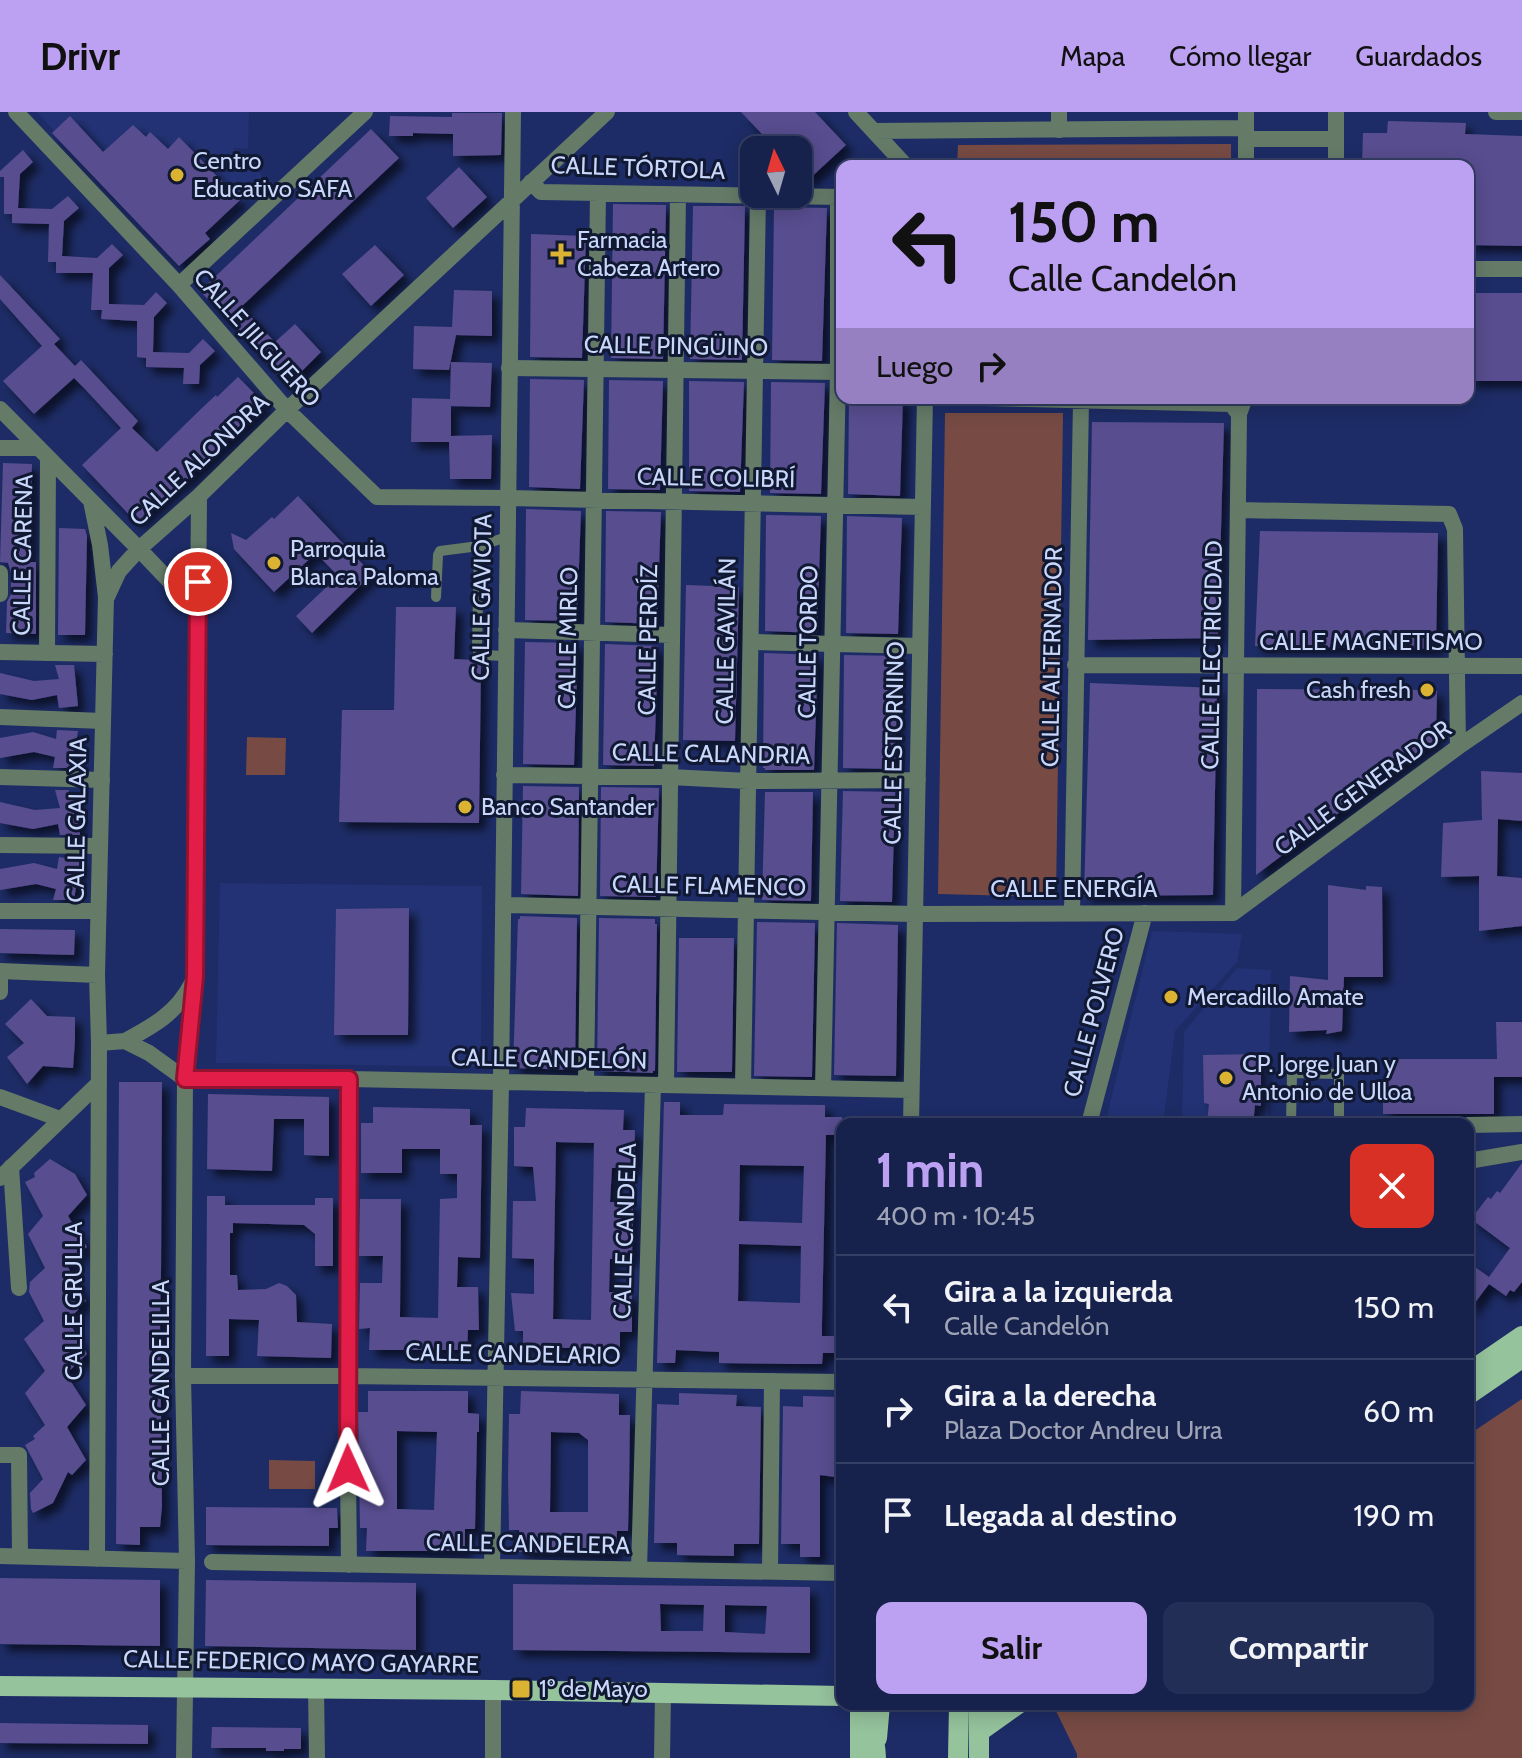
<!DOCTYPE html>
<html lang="es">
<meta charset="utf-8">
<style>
body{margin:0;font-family:Cabin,sans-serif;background:#232e56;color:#f1f3f6;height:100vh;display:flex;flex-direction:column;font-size:30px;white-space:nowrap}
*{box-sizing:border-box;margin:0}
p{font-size:26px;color:#9ea3b5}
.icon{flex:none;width:44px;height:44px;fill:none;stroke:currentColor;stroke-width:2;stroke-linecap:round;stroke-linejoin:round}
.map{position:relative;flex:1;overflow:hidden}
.panel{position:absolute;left:836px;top:1006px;width:638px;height:592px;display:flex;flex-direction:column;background:#16214c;border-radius:16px;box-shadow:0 4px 20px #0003,0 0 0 2px #353e64}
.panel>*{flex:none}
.banner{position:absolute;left:836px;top:48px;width:638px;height:244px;border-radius:16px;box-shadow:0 4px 20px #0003,0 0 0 2px #353e64;background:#bca0f2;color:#111;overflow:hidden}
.needle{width:52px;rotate:355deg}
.controls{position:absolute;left:740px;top:24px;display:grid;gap:16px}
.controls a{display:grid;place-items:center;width:72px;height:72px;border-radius:16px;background:#16214c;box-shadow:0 4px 20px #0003,0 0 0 2px #353e64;font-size:40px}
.pin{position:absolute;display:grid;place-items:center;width:68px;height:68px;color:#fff;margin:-34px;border:4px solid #fff;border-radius:50%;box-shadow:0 2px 8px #0007}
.me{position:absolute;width:88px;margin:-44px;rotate:359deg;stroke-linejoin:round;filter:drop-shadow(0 0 6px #0008)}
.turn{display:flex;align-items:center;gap:28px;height:168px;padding:0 40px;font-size:36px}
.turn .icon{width:104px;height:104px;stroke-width:2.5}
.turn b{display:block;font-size:56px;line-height:68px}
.then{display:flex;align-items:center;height:76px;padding:0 40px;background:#0003;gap:16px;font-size:30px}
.round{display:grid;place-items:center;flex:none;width:84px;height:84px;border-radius:16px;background:#232e56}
.head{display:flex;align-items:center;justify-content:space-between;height:136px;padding:0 40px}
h1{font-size:48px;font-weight:700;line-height:60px;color:#bca0f2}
.cta{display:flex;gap:16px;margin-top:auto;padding:16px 40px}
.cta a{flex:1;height:92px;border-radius:16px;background:#bca0f2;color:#111;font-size:32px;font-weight:700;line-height:92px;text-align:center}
.cta a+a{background:#232e56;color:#f1f3f6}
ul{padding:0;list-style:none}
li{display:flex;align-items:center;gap:24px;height:104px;padding:0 40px;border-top:2px solid #353e64}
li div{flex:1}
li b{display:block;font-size:30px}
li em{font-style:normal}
header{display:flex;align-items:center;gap:48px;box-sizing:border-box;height:112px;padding:0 40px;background:#bca0f2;color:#111}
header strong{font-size:38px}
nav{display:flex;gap:44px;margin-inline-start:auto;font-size:28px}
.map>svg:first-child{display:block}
.built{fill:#223274}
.green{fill:#774b44}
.building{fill:#584d8f;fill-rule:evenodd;filter:url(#shadow)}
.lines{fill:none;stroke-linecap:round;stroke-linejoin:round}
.service{stroke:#657b68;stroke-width:10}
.pedestrian{stroke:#657b68;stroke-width:16}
.minor{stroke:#657b68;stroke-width:16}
.primary{stroke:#95c39c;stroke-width:20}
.route-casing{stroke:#92132f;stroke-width:20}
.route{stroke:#e11d48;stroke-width:14}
.poi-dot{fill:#dcb233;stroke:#101832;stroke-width:3}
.labels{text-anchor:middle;stroke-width:6;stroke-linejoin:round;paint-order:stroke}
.poi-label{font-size:24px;fill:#c9d7fb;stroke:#101832;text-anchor:start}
.street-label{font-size:24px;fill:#c9d7fb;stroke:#101832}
</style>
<header>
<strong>Drivr</strong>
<nav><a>Mapa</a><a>Cómo llegar</a><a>Guardados</a></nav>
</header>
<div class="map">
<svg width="1522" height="1646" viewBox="0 0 1522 1646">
<defs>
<filter id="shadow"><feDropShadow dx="7" dy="7" stdDeviation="4" flood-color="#0009"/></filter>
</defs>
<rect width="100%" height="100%" fill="#1d2c66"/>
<path class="built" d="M37,0H249L248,37L234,36V54L257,56L266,70L209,124L178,89L143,119Z
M220,771L482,774L481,955L216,951Z
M1152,819L1242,822L1237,850L1175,919L1163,1012H1105Z
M1237,856L1271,858L1268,1012H1182L1184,920Z"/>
<path class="green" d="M1231,32V54H957L958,33Z
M945,301H1063L1056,785L938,782Z
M247,625L286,626L285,663H246Z
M1522,1287V1646H1077V1642L1056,1599L1066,1592H1468V1323Z
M269,1348L315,1349V1377H269Z"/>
<path class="building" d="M741,0H815L846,33L806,70L798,61V38H777Z
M452,1H502L501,43L453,44V22L413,21V24H389L390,4L452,5Z
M70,4L103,40L133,13L146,25L150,20L168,37L179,25L240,88L205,121L210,127L179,154L52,21Z
M1388,9L1466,11L1465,22L1522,24V134L1468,133V54H1362L1363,21H1387Z
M371,17L399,46L241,195L275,230L295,212L321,240L288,273L200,179Z
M23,38L33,50L20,62L18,96L52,97L68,84L79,96L64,109L62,144L97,146L112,132L123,143L109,156V192L144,193L156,180L167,191L154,205L153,240L189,241L203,227L215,239L200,253L199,272H183L184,256L146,255V246L137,245V209L101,207L102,198H91L93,161H56V150H48L49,112L12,111V102H4V65H0V59Z
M459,55L487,85L453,116L426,86Z
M613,92L666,93L663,247L611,246Z
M693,94H745L742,248L690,247Z
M774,95L827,96L822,249L772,248Z
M531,122L586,124L582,246L530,245Z
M375,133L404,163L371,194L342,162Z
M0,163L60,227L54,232L75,254L81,248L138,309L132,316L157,340L203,295L216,283L217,285L238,265L266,293L205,351L184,370L183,369L137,411L82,353L121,316L84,276L74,266L34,302L3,269L42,234L0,187Z
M454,178L492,179V224L456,223L449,258L413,257L414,214L452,215Z
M1468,181H1522V269H1468Z
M451,250L492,251L490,295L451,294V324L492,323L491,367H450L449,330H411L412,286L450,287Z
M530,267L584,268L580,377L529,375Z
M609,268L663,269L660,378L608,377Z
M689,269L744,270L740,380L689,379Z
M771,270L825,271L821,382L770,381Z
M849,286H903L900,384L848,382Z
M1092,310L1224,311L1218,526L1088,528Z
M3,351L32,352L29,450H36V522L6,521L7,490L11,482V461L8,451L0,450Z
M298,384L372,462L312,521L296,504L338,464L316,441L274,480L234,437L231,421L246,428L272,405L274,407Z
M526,397L581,399L577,509L525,508Z
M606,399L661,400L657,512L605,510Z
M766,403L821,404L817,521L765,519Z
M847,404L902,406L898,522L846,521Z
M59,416L85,417L87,424L85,523H58Z
M1260,419L1438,421L1436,537L1255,534Z
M686,473L739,475L735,629L683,628Z
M396,495H456L454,547L475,548L481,551L479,711L339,710L342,598H394Z
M525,530L576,531V534H578L574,653L523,652Z
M605,532L658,534L654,654L603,653Z
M764,541L818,543L814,658H765V656H763Z
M844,543L898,544L895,657L843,656Z
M55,553H74L78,594L59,596L57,583L32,588L0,582V561L34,569L59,567Z
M1090,571L1217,576L1213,783L1084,784Z
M1257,577L1437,578L1436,628L1256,763Z
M57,618L78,619L72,656H53L55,645L34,640L0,646V626L33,620L56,627Z
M1481,659L1522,661V709L1498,707L1497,764L1522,766V814L1479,819V764L1441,765L1443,711L1482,708Z
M523,674L579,675L578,784L521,782Z
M601,675L659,676L656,785L600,784Z
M55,678H69L68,682H75L80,723H60L58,712L33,717L0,711V690L35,698L60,696Z
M843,679L895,680L892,790L840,789Z
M765,680H813L811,789L762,788Z
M59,745L80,749L74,788H53L56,777L36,772L0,778V757L34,751L57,757Z
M1328,773L1366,778V774L1382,775L1383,865H1344L1342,919L1326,922L1327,918L1289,920L1290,864L1328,868Z
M409,796L408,923H334L336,797Z
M520,804L577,806L575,958L513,956L518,807H520Z
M599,806L655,807V812H657L655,959H653V961L597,959Z
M757,810L815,811L812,965L754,964Z
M837,811L898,813L896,964L834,963Z
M0,817L75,818L74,843L0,841Z
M679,826H734L732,960H677Z
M31,887L47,904L75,905V928L73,956L43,954L27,972L7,945L24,931L5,912Z
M1496,910H1522V965H1494V1002H1383V984H1387V947H1497Z
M1261,942V994L1255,993L1253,1012H1207L1209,992L1204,991L1203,943Z
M119,970H162L161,1163L160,1208L162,1394L160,1415H140V1433L116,1432Z
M208,982L329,985V1044L304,1043V1007H274L272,1059L207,1057Z
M664,990H680V1003H723L724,992L825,993V1005H842V1023H826L822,1211V1224H842V1241H823L822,1252H791L719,1251V1240L676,1238L675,1251H657ZM740,1053L804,1054L802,1111L739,1109ZM739,1132L801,1134L800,1191L738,1189Z
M373,995L470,997V1013H482L480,1146L458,1145L457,1175H478L479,1218H468L467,1238H369L370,1216L359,1217L360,1171H382L383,1144H359L360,1087H401L400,1205L438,1206L440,1087L457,1086V1062H440V1037H402V1061H361V1011H373Z
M526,996L624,998L623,1018H635L634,1056H612L610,1090H633L632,1147H610L609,1180L632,1181V1220H620V1237L523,1235V1219H515L511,1181L534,1182V1147L512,1146L513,1089H536L533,1055L514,1054V1015H525ZM556,1030L594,1031L591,1208L553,1207Z
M50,1047L75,1062L87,1083L68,1104L87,1135L77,1142L78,1145L68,1155L86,1189L77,1195L79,1197L68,1208L87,1242L66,1262L86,1293L67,1315L86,1348L72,1363L68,1360L53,1391L33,1401L31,1397L30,1381L43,1367L25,1333L35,1327L33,1324L45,1313L25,1281L45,1259L24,1227L44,1209L29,1180L30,1170L45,1156L28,1122L43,1104L25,1070L35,1065L34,1061Z
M1522,1051V1170L1514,1180L1510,1178L1506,1184L1489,1172L1468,1200V1150L1489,1165L1510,1136L1471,1107L1488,1085L1491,1087L1497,1079L1500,1081Z
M207,1084H225V1093H315V1086H333V1154H315V1122L304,1113L233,1111V1121H230V1163H237L238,1178L266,1177L279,1171L287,1174L296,1183L297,1210L332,1212L331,1246L257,1244L259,1208L229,1207V1244H206Z
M368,1279H468V1301L479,1302V1320H477L475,1417H465V1439H366L367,1416H360L358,1300H368ZM397,1319L437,1320L434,1398L397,1397Z
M521,1279L619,1282V1303H630L629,1378L628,1419H617L616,1442L519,1440V1418H509L508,1365L509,1302H520ZM551,1320L579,1321L588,1328V1400H550Z
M679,1281L737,1283L736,1294L761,1295L759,1432H734V1444L677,1443V1431H654L657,1292L679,1293Z
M803,1284L842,1285V1366L820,1363V1445H800V1432H781L783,1294L803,1295Z
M206,1395L337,1396L338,1416H329V1434L206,1433Z
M0,1466L160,1468V1534L0,1532Z
M206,1468L416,1471V1538L205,1534Z
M513,1472L810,1475V1541L513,1538ZM660,1492L704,1493L703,1519H661ZM725,1493L767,1494L765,1522L725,1520Z
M0,1611L148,1613V1632L0,1631Z
M212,1615L301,1616V1637H284V1639H266V1636H211Z"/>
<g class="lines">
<path class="service" d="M479,434L477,533L478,540L483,543L505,544
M436,485L438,443L440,439L479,434L507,425
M1291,1012L1292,961L1339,962V1012"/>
<path class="pedestrian" d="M1059,0V18
M509,256L842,260
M0,461V482
M751,530L920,534
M47,541L48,346
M0,605L103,609
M0,665L102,668
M0,733L100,734
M0,880V859
M0,985L60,1007
M11,1055L19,1176
M183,1264H347
M0,1343H19L20,1444
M770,1459L772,1269
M316,1576L317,1646
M662,1646L663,1581"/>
<path class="minor" d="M16,0L179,173L287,298L377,385L507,386L923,395
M856,0L906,54
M1496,0H1522
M875,19L1246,16
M1246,27H1336
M1246,54V0
M1336,54V0
M531,70L541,80L842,85
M1468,157H1522
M179,173L365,0
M985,286L1231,292L1239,302
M0,297L139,437L198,499
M0,336H39
M91,389L100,433L106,485L97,863L99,931L97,1447
M1238,398L1449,402L1455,417L1458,635
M107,485L119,459L139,437L199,384L287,298L607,0
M506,518L672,523
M0,540L105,542
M1075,553L1522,554
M504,663L670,665L748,669L918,668
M503,793L915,802L1233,801
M0,799H98
M1072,801L1081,289
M1233,801L1239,302L1245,286
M1233,801L1458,635L1522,591
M0,859L97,863
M125,929C153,914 177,901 192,871
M99,931L125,929L149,941L185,967
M185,967H349L911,978
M349,967L347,1264L349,1453
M586,972L598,81
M666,973L678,83
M743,974L758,83
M823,976L838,260V85
M911,1012L925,286
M1089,1012L1145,801
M1468,1013L1522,1012
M1468,1049L1522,1040
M0,1066L99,971
M347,1264L842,1270
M0,1444L187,1449
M212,1450L842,1461
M492,1455L501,970L513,0
M639,1457L653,973
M184,1646L187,1449L183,1264L185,967L195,865L199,384
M493,1646V1578"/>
<path class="primary" d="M1468,1261L1522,1224
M1468,1283L1522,1246
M0,1574L493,1578L842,1584
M979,1592V1646
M860,1595C871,1614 875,1624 876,1646
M860,1600V1646
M980,1619L1018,1592
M877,1626L880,1592
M958,1646L959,1592"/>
</g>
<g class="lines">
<defs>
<path id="route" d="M198,470L195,865L185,967H349L348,1357"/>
</defs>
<use href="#route" class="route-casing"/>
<use href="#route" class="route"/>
</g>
<g class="poi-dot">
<circle cx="177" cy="63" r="8"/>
<path d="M557 130h8v8h8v8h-8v8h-8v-8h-8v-8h8z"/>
<circle cx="274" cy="451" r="8"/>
<circle cx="1427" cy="578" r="8"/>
<circle cx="465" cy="695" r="8"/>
<circle cx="1171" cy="885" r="8"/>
<circle cx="1226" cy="966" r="8"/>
<rect x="511" y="1567" width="20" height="20" rx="4"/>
</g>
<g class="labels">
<g class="poi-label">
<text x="193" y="57">Centro<tspan x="193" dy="28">Educativo SAFA</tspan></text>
<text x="577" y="136">Farmacia<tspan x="577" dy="28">Cabeza Artero</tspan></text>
<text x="290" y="445">Parroquia<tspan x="290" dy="28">Blanca Paloma</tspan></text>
<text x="1411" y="586" text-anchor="end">Cash fresh</text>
<text x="481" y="703">Banco Santander</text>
<text x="1187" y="893">Mercadillo Amate</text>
<text x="1242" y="960">CP. Jorge Juan y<tspan x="1242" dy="28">Antonio de Ulloa</tspan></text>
<text x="539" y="1585">1º de Mayo</text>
</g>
<g class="street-label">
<text transform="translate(638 56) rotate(2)" y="8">CALLE TÓRTOLA</text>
<text transform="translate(257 226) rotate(48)" y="8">CALLE JILGUERO</text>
<text transform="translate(676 234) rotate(1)" y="8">CALLE PINGÜINO</text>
<text transform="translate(199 348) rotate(-43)" y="8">CALLE ALONDRA</text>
<text transform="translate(716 366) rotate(1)" y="8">CALLE COLIBRÍ</text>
<text transform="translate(23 443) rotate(-89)" y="8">CALLE CARENA</text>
<text transform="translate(482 485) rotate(-89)" y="8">CALLE GAVIOTA</text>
<text transform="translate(568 526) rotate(-89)" y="8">CALLE MIRLO</text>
<text transform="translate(648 528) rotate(-89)" y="8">CALLE PERDÍZ</text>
<text transform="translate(726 529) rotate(-89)" y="8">CALLE GAVILÁN</text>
<text transform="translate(808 530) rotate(-89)" y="8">CALLE TORDO</text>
<text x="1371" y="538">CALLE MAGNETISMO</text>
<text transform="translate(1212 543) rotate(-89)" y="8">CALLE ELECTRICIDAD</text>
<text transform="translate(1052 545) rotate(-89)" y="8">CALLE ALTERNADOR</text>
<text transform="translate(894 631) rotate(-89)" y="8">CALLE ESTORNINO</text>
<text transform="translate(711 642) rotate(1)" y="8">CALLE CALANDRIA</text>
<text transform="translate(1363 676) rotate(-36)" y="8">CALLE GENERADOR</text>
<text transform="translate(77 708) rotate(-89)" y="8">CALLE GALAXIA</text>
<text transform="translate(709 774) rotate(1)" y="8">CALLE FLAMENCO</text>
<text x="1074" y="785">CALLE ENERGÍA</text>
<text transform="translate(1094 900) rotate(-75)" y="8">CALLE POLVERO</text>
<text transform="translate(549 947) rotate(1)" y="8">CALLE CANDELÓN</text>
<text transform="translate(625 1119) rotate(-88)" y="8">CALLE CANDELA</text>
<text transform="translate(74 1189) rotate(-90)" y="8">CALLE GRULLA</text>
<text transform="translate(513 1242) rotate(1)" y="8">CALLE CANDELARIO</text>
<text transform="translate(161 1271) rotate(-90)" y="8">CALLE CANDELILLA</text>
<text transform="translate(528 1432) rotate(1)" y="8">CALLE CANDELERA</text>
<text transform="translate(301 1550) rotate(1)" y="8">CALLE FEDERICO MAYO GAYARRE</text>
</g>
</g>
</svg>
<div class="controls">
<a><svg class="needle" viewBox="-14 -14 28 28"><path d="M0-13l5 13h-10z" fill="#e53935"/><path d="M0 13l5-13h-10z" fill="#9ea3b5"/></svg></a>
</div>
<div class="pin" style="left:198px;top:470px;background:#d93025"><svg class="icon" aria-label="arrive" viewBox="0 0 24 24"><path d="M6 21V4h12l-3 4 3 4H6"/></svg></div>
<svg class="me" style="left:348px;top:1357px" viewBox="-20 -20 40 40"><path d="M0-17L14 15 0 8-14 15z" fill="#e11d48" stroke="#fff" stroke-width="4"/></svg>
<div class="banner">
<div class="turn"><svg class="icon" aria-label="left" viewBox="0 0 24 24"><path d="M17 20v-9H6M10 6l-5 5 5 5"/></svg><div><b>150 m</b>Calle Candelón</div></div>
<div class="then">Luego<svg class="icon" aria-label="right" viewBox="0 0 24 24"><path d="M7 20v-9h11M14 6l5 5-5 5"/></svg></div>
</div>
<section class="panel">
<div class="head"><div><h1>1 min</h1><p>400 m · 10:45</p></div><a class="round" style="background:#d93025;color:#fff"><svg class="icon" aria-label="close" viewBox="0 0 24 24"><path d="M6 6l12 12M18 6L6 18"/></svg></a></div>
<ul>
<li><svg class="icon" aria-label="left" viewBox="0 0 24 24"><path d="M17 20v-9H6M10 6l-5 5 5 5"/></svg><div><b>Gira a la izquierda</b><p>Calle Candelón</p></div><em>150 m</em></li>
<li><svg class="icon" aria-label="right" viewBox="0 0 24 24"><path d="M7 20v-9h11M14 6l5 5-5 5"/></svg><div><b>Gira a la derecha</b><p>Plaza Doctor Andreu Urra</p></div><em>60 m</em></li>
<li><svg class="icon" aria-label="arrive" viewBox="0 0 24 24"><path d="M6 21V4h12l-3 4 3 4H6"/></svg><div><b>Llegada al destino</b></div><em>190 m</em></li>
</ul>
<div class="cta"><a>Salir</a><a>Compartir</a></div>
</section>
</div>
